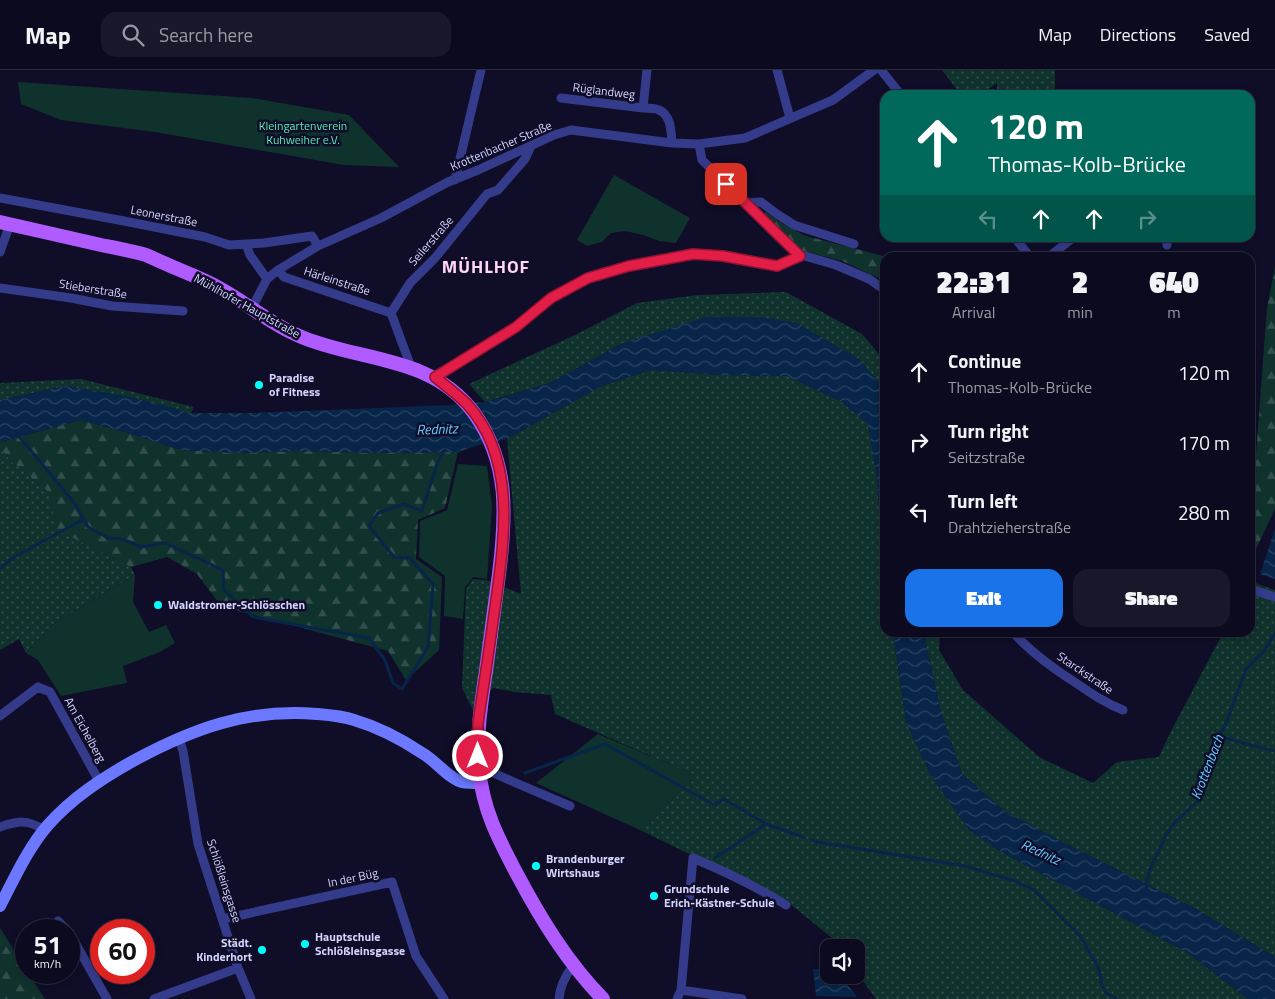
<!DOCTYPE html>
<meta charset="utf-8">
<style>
body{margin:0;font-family:"Titillium Web",sans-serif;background:#19182b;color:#f1f3f6;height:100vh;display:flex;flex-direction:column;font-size:19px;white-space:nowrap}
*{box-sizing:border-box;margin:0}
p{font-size:16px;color:#9a9aa4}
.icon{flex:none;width:28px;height:28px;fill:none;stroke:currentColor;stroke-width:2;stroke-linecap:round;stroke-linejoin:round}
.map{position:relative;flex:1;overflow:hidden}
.side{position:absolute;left:880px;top:182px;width:375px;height:385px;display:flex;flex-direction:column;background:#0b0a1e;border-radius:15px;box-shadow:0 2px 8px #0003,0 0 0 1px #2b2b3c}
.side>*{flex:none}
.hud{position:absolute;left:880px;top:20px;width:375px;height:152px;border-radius:15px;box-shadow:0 2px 8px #0003,0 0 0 1px #2b2b3c;background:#00695c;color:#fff;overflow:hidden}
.fabs{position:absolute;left:820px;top:869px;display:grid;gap:10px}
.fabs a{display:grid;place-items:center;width:45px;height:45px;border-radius:10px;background:#0b0a1e;box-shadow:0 2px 8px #0003,0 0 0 1px #2b2b3c;font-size:25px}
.speed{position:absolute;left:15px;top:849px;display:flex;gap:10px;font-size:25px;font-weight:700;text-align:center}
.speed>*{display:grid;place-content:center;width:65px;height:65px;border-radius:50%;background:#0b0a1e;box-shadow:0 2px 8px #0003,0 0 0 1px #2b2b3c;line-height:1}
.speed small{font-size:12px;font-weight:400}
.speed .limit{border:8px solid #d22;background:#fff;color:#111}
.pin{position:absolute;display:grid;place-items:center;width:42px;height:42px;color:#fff;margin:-21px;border-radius:10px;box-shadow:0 2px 8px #0006}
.me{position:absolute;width:55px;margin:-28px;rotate:0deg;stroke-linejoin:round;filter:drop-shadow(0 0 4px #0008)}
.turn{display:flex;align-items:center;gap:18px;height:105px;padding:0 25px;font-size:22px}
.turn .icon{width:65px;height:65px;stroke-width:2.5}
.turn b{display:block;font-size:35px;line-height:42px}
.lanes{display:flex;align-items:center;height:48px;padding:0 25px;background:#0003;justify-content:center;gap:25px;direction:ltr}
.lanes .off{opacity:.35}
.eta{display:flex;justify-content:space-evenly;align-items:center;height:85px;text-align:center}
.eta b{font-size:30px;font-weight:800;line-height:35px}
.primary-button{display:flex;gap:10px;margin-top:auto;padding:10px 25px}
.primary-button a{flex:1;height:58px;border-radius:15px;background:#1a73e8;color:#fff;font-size:20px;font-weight:800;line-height:58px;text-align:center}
.primary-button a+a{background:#19182b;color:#f1f3f6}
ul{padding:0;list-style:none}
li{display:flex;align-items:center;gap:15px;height:70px;padding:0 25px}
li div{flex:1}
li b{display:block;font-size:19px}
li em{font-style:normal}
header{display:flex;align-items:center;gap:30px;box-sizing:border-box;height:70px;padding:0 25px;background:#0b0a1e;border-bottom:1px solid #2b2b3c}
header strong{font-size:24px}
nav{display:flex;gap:28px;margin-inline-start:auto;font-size:18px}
.search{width:350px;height:45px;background:#19182b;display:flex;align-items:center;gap:12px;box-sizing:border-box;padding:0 18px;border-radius:15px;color:#9a9aa4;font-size:19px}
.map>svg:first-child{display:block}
.grass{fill:url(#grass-dots)}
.forest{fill:url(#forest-firs)}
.green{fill:#10322d}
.water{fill:url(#water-waves)}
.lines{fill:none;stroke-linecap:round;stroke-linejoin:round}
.stream{stroke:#062548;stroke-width:3}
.street{stroke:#353b8b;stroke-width:9}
.secondary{stroke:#6b78ff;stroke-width:12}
.primary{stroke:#b05bff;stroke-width:14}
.route-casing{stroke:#92132f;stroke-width:12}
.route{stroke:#e11d48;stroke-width:9}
.poi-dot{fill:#00fffc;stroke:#0f0d28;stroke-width:2}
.labels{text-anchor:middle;stroke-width:5;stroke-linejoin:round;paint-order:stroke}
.street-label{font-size:12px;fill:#d4d4ff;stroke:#0f0d28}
.park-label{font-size:12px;fill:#56e9b4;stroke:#0f0d28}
.poi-label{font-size:12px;font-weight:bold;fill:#d4d4ff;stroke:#0f0d28;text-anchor:start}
.water-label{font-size:14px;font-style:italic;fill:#62c8ff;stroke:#0f0d28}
.district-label{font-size:18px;font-weight:bold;letter-spacing:1px;fill:#ffd6f5;stroke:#0f0d28}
</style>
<header>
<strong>Map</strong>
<div class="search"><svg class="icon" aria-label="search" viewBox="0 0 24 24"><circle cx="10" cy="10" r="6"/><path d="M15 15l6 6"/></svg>Search here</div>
<nav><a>Map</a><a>Directions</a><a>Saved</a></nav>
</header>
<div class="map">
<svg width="1275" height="929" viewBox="0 0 1275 929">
<defs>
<pattern id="grass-dots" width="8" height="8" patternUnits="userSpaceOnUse" patternTransform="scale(1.25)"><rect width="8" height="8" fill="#10322d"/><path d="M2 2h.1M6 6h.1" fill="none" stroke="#324f4c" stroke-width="1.8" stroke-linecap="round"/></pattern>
<pattern id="forest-firs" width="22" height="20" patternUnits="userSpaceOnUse" patternTransform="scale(1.25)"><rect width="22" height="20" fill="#10322d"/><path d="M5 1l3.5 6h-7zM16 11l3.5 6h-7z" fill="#324f4c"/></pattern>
<pattern id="water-waves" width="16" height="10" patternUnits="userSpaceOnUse" patternTransform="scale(1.25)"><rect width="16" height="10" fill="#062548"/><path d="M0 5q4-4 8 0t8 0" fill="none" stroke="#294463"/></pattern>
</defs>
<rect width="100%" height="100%" fill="#0f0d28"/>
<path class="grass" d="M942,0H1055V25H997V13L980,25H961Z
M786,222L862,264L885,291V320L859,289L623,273L550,313L485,332L469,314L577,264L637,233L698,225Z
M651,300L722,305L787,306L842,332L868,354L876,401L885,509V562L893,563L906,651L930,704L969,760L1000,781L1188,883L1248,929H876L856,901V878L839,877L832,868L789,833L642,761L694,705L555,644L551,625L515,622L493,618L473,640L462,618L466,519L473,509L486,510L521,524L507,369L601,316Z
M81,309L194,337L191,343L135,328L66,316L0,330V313Z
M0,378L11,391L50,423L56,459L131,497L135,505L53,554L26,583L19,569L0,580Z
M1250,511L1275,520V887L1194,838L1064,773L1006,742L962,704L941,642L926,574L925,563H940L939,580L963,620L1039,687L1093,713L1117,692L1159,687L1170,663L1223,563L1250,562Z"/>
<path class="forest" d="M766,142L783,154L806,166L887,187L885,188V211L842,191L803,181L763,145Z
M1275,197V439L1250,492V384H1256L1267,238Z
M81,350L125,362L181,380L236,383L302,381L383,383L458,382L445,438L418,450L416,489L442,507L439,580L406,610L388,581L221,536L197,504L167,487L131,497L55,459L50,423L11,391L0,378V372Z
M0,858L26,899V902L28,903L45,929H0Z"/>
<path class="green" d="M18,12L252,28L349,45L399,97L344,95L155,62L61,50L21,34Z
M614,105L690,148L676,173L659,171L643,165L625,161L611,163L602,172L587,176L577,170Z
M458,394L487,396L492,436L487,509L473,507L465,518L463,549L444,546L445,506L419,487L420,451L447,440Z
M135,505L133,532L149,562L166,555L175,573L160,582L123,596L127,613L61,626L38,590L26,583L53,554Z
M598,664L695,705L642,761L536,713Z"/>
<path class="water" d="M706,247H761L797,253L859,289L885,320V509L876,401L868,354L842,332L787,306L722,305L651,300L601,316L507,369L479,375L458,382L383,383L302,381L236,383L181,380L125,362L81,350L0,372V330L66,316L135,328L191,343H254L451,335L485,332L550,313L623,273Z
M1275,459V509L1260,504Z
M893,563H925L926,574L941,642L962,704L1006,742L1064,773L1194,838L1275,887V929H1248L1188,883L1000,781L969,760L930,704L906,651Z
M813,899H829V905H840L857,927L816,926Z"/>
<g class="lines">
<path class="stream" d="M18,365L75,434L88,457L108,468L122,469L141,477L165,473L223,500L224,520L253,547L369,568L385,590L393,613L402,619L428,577L433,514L410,488L394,487L369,456L378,443L404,434L422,441L437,394L445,380
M0,498L14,487L84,449
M1219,666L1250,675L1275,681
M525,703L605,674L714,735L724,729L766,754L803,767
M811,770L818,772L965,796L1015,811L1034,820L1081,867L1099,899L1102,915L1106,923L1117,929
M715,788L766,754
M1147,818L1146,814L1150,799L1166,765L1174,753L1198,731L1207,707L1214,678L1227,651L1246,599L1265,580L1275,562"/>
<path class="street" d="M647,0L643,38C648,38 655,38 659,40C671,45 671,61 672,73
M777,0L790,48
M881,0L901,25
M561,28L643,38
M699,74L702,90L801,185L836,195L869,209L885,220
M455,110L481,0
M0,128L124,151L205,167L229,175L264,173L312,166L318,176
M747,133L761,132L777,144L794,155L854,174
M1015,168L1031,188
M246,174L250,185L267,209
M1167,175V168
M0,182L10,154
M1047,188L1073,168
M278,200L284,207L391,243
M0,218L71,228L112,236L183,241
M252,238L267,209L278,200L318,176L381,148L448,112L478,100L554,65L571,60L672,73L699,74L745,68L833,30L874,0
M391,243L410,213L435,188L487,124L498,120L525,89L531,76
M391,243L411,297
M435,307L516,257L551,228L588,208L629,196L693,184L723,186L777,196L801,185
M1250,519L1275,527
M1013,562C1031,583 1054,599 1076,613C1092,624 1105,633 1123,640
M0,646L38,617L50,622L99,711
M179,668L183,681L198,774L238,898L251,929
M479,700H487L516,713L570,736
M0,757C18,751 27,749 44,760
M223,849L392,812L416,886L444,929
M58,851L67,860
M69,862L107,929
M681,920L742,929
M154,929L238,898
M559,929C560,916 565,906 573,896
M677,929L681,920L693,788C726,802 756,816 786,835"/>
<path class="secondary" d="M0,836C14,809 28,778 48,755C72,728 101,709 133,691C192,659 248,638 317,644C329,645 342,646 354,650C378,657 401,669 422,683C435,690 448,708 462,712C468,713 475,713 481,713"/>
<path class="primary" d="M0,152C34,160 67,167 101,175C116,178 132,181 146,185C155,189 164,193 173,197C185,202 197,207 210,213C243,229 270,255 304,268C364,292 432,286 474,343C510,393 506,447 499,504C495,536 490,569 486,601C481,634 476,666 479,699C483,741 499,770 518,806C542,851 568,893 603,929"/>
</g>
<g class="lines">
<defs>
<path id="route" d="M478,686V654L480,639C486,602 491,566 496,530C505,464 516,388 467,334C457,324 446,316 435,307L516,257L551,228L588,208L629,196L693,184L723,186L777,196L800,186L726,114"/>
</defs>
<use href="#route" class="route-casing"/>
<use href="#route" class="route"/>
</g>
<g class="poi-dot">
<circle cx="259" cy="315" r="5"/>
<circle cx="158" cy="535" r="5"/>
<circle cx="536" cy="796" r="5"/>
<circle cx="654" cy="826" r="5"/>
<circle cx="305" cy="874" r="5"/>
<circle cx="262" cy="880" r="5"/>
</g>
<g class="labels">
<g class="street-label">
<text transform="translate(604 21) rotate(7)" y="4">Rüglandweg</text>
<text transform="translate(501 76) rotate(-23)" y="4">Krottenbacher Straße</text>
<text transform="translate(164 146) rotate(11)" y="4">Leonerstraße</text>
<text transform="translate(431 171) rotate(-49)" y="4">Seilerstraße</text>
<text transform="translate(337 211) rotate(18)" y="4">Härleinstraße</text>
<text transform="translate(93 219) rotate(9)" y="4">Stieberstraße</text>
<text transform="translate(247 236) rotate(29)" y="4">Mühlhofer Hauptstraße</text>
<text transform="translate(1085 603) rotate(34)" y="4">Starckstraße</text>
<text transform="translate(85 660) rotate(61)" y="4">Am Eichelberg</text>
<text transform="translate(353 808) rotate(-12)" y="4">In der Büg</text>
<text transform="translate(224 811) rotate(72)" y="4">Schlößleinsgasse</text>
</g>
<g class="park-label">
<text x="303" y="60">Kleingartenverein<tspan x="303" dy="14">Kuhweiher e.V.</tspan></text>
</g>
<g class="poi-label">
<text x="269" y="312">Paradise<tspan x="269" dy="14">of Fitness</tspan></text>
<text x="168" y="539">Waldstromer-Schlösschen</text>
<text x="546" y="793">Brandenburger<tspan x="546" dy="14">Wirtshaus</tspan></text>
<text x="664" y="823">Grundschule<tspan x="664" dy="14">Erich-Kästner-Schule</tspan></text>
<text x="315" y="871">Hauptschule<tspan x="315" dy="14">Schlößleinsgasse</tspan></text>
<text x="252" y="877" text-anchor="end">Städt.<tspan x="252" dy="14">Kinderhort</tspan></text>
</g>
<g class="water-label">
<text transform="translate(437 359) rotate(-2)" y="5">Rednitz</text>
<text transform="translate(1207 697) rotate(-69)" y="5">Krottenbach</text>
<text transform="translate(1041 782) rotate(25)" y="5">Rednitz</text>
</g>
<g class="district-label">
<text x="486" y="203">MÜHLHOF</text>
</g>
</g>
</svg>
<div class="fabs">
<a><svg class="icon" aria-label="sound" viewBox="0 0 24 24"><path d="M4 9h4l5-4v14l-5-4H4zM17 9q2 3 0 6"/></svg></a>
</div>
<div class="speed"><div>51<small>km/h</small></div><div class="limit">60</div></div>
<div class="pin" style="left:726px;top:114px;background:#d93025"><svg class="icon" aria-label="arrive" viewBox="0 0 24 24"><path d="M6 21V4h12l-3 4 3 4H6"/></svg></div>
<svg class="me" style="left:478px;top:686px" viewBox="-20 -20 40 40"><circle r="17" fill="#e11d48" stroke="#fff" stroke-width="3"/><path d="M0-11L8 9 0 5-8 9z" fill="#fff"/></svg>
<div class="hud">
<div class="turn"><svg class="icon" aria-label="ahead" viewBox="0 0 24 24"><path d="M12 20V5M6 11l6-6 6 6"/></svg><div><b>120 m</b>Thomas-Kolb-Brücke</div></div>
<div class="lanes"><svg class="icon off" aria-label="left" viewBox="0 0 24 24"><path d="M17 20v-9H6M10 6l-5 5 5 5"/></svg><svg class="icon" aria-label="ahead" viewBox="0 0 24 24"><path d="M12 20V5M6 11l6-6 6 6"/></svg><svg class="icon" aria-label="ahead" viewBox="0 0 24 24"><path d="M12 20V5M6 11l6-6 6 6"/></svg><svg class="icon off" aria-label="right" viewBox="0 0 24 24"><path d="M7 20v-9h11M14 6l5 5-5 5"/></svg></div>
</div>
<section class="side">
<div class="eta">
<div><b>22:31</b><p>Arrival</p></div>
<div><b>2</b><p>min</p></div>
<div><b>640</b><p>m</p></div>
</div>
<ul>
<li><svg class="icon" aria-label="ahead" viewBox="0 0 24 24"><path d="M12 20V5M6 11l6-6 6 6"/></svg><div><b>Continue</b><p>Thomas-Kolb-Brücke</p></div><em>120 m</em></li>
<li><svg class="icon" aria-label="right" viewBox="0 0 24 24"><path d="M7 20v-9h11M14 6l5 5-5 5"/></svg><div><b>Turn right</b><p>Seitzstraße</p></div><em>170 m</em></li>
<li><svg class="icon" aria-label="left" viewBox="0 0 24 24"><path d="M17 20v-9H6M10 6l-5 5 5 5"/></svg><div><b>Turn left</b><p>Drahtzieherstraße</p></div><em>280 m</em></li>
</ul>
<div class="primary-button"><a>Exit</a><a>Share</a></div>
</section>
</div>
